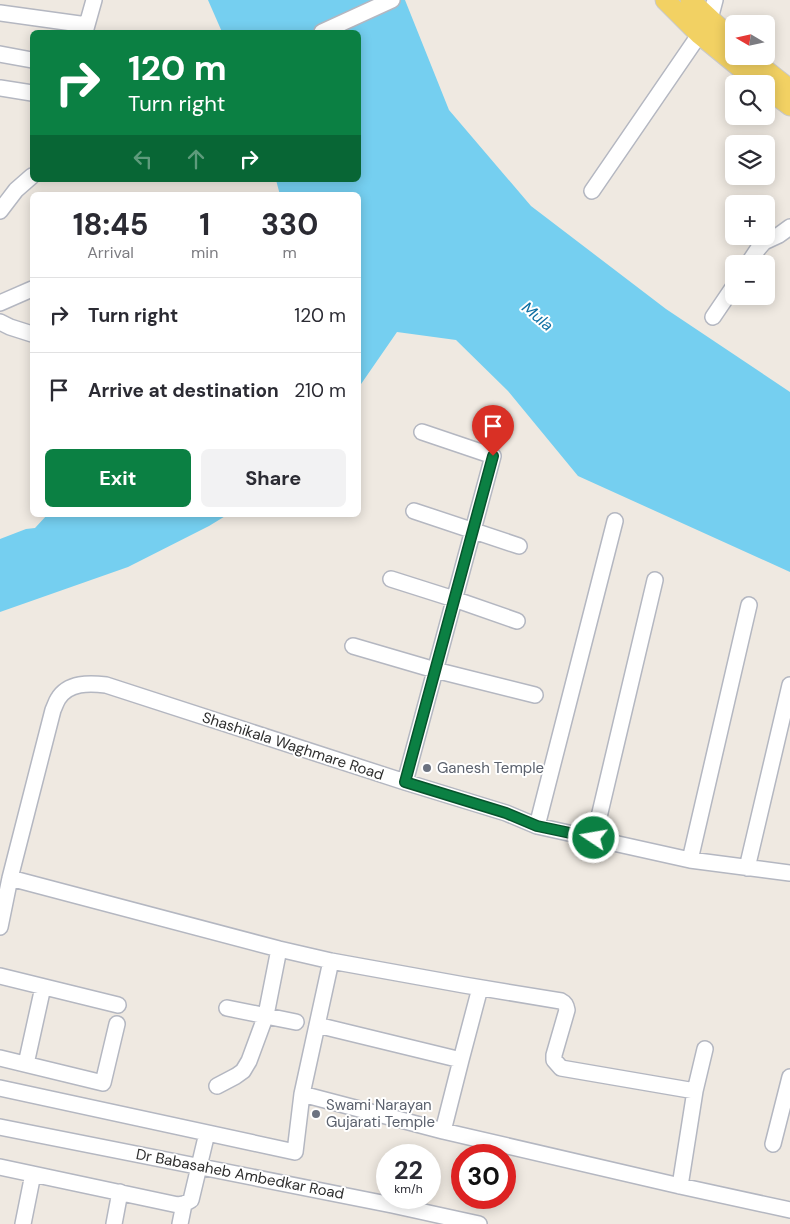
<!DOCTYPE html>
<meta charset="utf-8">
<style>
body{margin:0;font-family:"DM Sans",sans-serif;background:#f2f2f3;color:#2b2b33;height:100vh;display:flex;flex-direction:column;font-size:19px;white-space:nowrap}
*{box-sizing:border-box;margin:0}
p{font-size:16px;color:#7c7c81}
.icon{flex:none;width:28px;height:28px;fill:none;stroke:currentColor;stroke-width:2;stroke-linecap:round;stroke-linejoin:round}
.map{position:relative;flex:1;overflow:hidden}
.panel{position:absolute;left:30px;top:192px;width:331px;height:325px;display:flex;flex-direction:column;background:#fff;border-radius:8px;box-shadow:0 2px 12px #0003}
.panel>*{flex:none}
.banner{position:absolute;left:30px;top:30px;width:331px;height:152px;border-radius:8px;box-shadow:0 2px 12px #0003;background:#0b8043;color:#fff;overflow:hidden}
.needle{width:32px;rotate:279deg}
.tools{position:absolute;left:725px;top:15px;display:grid;gap:10px}
.tools a{display:grid;place-items:center;width:50px;height:50px;border-radius:8px;background:#fff;box-shadow:0 2px 12px #0003;font-size:25px}
.speed{position:absolute;left:376px;top:1144px;display:flex;gap:10px;font-size:25px;font-weight:700;text-align:center}
.speed>*{display:grid;place-content:center;width:65px;height:65px;border-radius:50%;background:#fff;box-shadow:0 2px 12px #0003;line-height:1}
.speed small{font-size:12px;font-weight:400}
.speed .limit{border:8px solid #d22;background:#fff;color:#111}
.pin{position:absolute;display:grid;place-items:center;width:42px;height:42px;color:#fff;margin:-51px -21px;border-radius:50% 50% 50% 0;rotate:-45deg;box-shadow:0 0 5px #0007}
.pin .icon{rotate:45deg}
.me{position:absolute;width:55px;margin:-28px;rotate:282deg;stroke-linejoin:round;filter:drop-shadow(0 0 4px #0008)}
.turn{display:flex;align-items:center;gap:18px;height:105px;padding:0 15px;font-size:22px}
.turn .icon{width:65px;height:65px;stroke-width:2.5}
.turn b{display:block;font-size:35px;line-height:42px}
.lanes{display:flex;align-items:center;height:48px;padding:0 15px;background:#0003;justify-content:center;gap:25px;direction:ltr}
.lanes .off{opacity:.35}
.eta{display:flex;justify-content:space-evenly;align-items:center;height:85px;text-align:center}
.eta b{font-size:30px;font-weight:700;line-height:35px}
.primary-button{display:flex;gap:10px;margin-top:auto;padding:10px 15px}
.primary-button a{flex:1;height:58px;border-radius:8px;background:#0b8043;color:#fff;font-size:20px;font-weight:700;line-height:58px;text-align:center}
.primary-button a+a{background:#f2f2f3;color:#2b2b33}
ul{padding:0;list-style:none}
li{display:flex;align-items:center;gap:15px;height:75px;padding:0 15px;border-top:1px solid #e1e1e2}
li div{flex:1}
li b{display:block;font-size:19px}
li em{font-style:normal}
.map>svg:first-child{display:block}
.water{fill:#75cff0}
.lines{fill:none;stroke-linecap:round;stroke-linejoin:round}
.minor-casing{stroke:#b4b7c1;stroke-width:18}
.major-casing{stroke:#c9c9c9;stroke-width:21}
.minor{stroke:#fff;stroke-width:15}
.major{stroke:#f2d163;stroke-width:19}
.route-casing{stroke:#07532c;stroke-width:12}
.route{stroke:#0b8043;stroke-width:9}
.worship-dot{fill:#6b7280;stroke:#fff;stroke-width:2}
.labels{text-anchor:middle;stroke-width:4;stroke-linejoin:round;paint-order:stroke}
.street-label{font-size:15px;fill:#2e2e2e;stroke:#fff}
.worship-label{font-size:15px;fill:#5b616d;stroke:#fff;text-anchor:start}
.water-label{font-size:16px;font-style:italic;fill:#0d6fa3;stroke:#fff}
</style>
<div class="map">
<svg width="790" height="1224" viewBox="0 0 790 1224">
<rect width="100%" height="100%" fill="#efe9e1"/>
<path class="water" d="M208,0H405L449,110L531,206L666,309L790,392V572L578,476L508,391L456,340L397,332L359,387V195H280L276,180H359V32H222Z
M47,515H227L209,526L128,567L0,612V539L26,529L35,528Z"/>
<g class="lines">
<defs>
<path id="minor" d="M0,13L87,25
M85,32L94,0
M322,32L392,0
M0,54L32,60
M0,88L32,93
M592,191L710,19L715,0
M0,211L16,190L32,176
M748,264L758,249L764,242L779,235L790,227
M0,303L32,289
M713,317L734,286
M0,322L10,327L32,334
M414,511L519,546
M391,579L454,599L517,621
M353,646L435,670L535,695
M405,782L493,456L422,432
M537,826L615,521
M594,838L655,580
M690,860L749,605
M747,868L790,685
M10,878L279,949L331,961L464,985L561,1001C565,1003 566,1005 567,1010L554,1055V1060L561,1068L695,1091
M0,927L10,878L53,710C55,706 56,702 58,699C68,682 90,683 106,685L405,782L506,813L537,826L690,860L790,873
M0,976L118,1005
M227,1008L296,1022
M317,1025L461,1060
M0,1058L103,1083L117,1024
M26,1064L43,987
M217,1086L236,1076L243,1071L249,1061L266,1015L279,949
M0,1088L295,1152L302,1094L331,961
M302,1094L443,1131L680,1186L790,1210
M0,1127L392,1205L479,1224
M443,1131L461,1060L480,988
M773,1144L790,1077
M0,1167L178,1205L184,1204L191,1200L207,1133
M680,1186L695,1091L705,1049
M23,1224L33,1174
M114,1224L120,1192
M180,1224L184,1204"/>
<path id="major" d="M665,0L700,35L760,84
M690,0L734,41
M750,56L762,67L790,89
M766,88L790,106"/>
</defs>
<use href="#minor" class="minor-casing"/>
<use href="#major" class="major-casing"/>
<use href="#minor" class="minor"/>
<use href="#major" class="major"/>
</g>
<g class="lines">
<defs>
<path id="route" d="M493,456L405,782L506,813L537,826L594,838"/>
</defs>
<use href="#route" class="route-casing"/>
<use href="#route" class="route"/>
</g>
<g class="worship-dot">
<circle cx="427" cy="768" r="5"/>
<circle cx="316" cy="1114" r="5"/>
</g>
<g class="labels">
<g class="street-label">
<text transform="translate(293 746) rotate(18)" y="5">Shashikala Waghmare Road</text>
<text transform="translate(240 1174) rotate(11)" y="5">Dr Babasaheb Ambedkar Road</text>
</g>
<g class="worship-label">
<text x="437" y="773">Ganesh Temple</text>
<text x="326" y="1110">Swami Narayan<tspan x="326" dy="17">Gujarati Temple</tspan></text>
</g>
<g class="water-label">
<text transform="translate(538 316) rotate(40)" y="6">Mula</text>
</g>
</g>
</svg>
<div class="tools">
<a><svg class="needle" viewBox="-14 -14 28 28"><path d="M0-13l5 13h-10z" fill="#e53935"/><path d="M0 13l5-13h-10z" fill="#7c7c81"/></svg></a>
<a><svg class="icon" aria-label="search" viewBox="0 0 24 24"><circle cx="10" cy="10" r="6"/><path d="M15 15l6 6"/></svg></a>
<a><svg class="icon" aria-label="layers" viewBox="0 0 24 24"><path d="M12 4l9 5-9 5-9-5zM3 14l9 5 9-5"/></svg></a>
<a>+</a>
<a>−</a>
</div>
<div class="speed"><div>22<small>km/h</small></div><div class="limit">30</div></div>
<div class="pin" style="left:493px;top:456px;background:#d93025"><svg class="icon" aria-label="arrive" viewBox="0 0 24 24"><path d="M6 21V4h12l-3 4 3 4H6"/></svg></div>
<svg class="me" style="left:594px;top:838px" viewBox="-20 -20 40 40"><circle r="17" fill="#0b8043" stroke="#fff" stroke-width="3"/><path d="M0-11L8 9 0 5-8 9z" fill="#fff"/></svg>
<div class="banner">
<div class="turn"><svg class="icon" aria-label="right" viewBox="0 0 24 24"><path d="M7 20v-9h11M14 6l5 5-5 5"/></svg><div><b>120 m</b>Turn right</div></div>
<div class="lanes"><svg class="icon off" aria-label="left" viewBox="0 0 24 24"><path d="M17 20v-9H6M10 6l-5 5 5 5"/></svg><svg class="icon off" aria-label="ahead" viewBox="0 0 24 24"><path d="M12 20V5M6 11l6-6 6 6"/></svg><svg class="icon" aria-label="right" viewBox="0 0 24 24"><path d="M7 20v-9h11M14 6l5 5-5 5"/></svg></div>
</div>
<section class="panel">
<div class="eta">
<div><b>18:45</b><p>Arrival</p></div>
<div><b>1</b><p>min</p></div>
<div><b>330</b><p>m</p></div>
</div>
<ul>
<li><svg class="icon" aria-label="right" viewBox="0 0 24 24"><path d="M7 20v-9h11M14 6l5 5-5 5"/></svg><div><b>Turn right</b></div><em>120 m</em></li>
<li><svg class="icon" aria-label="arrive" viewBox="0 0 24 24"><path d="M6 21V4h12l-3 4 3 4H6"/></svg><div><b>Arrive at destination</b></div><em>210 m</em></li>
</ul>
<div class="primary-button"><a>Exit</a><a>Share</a></div>
</section>
</div>
